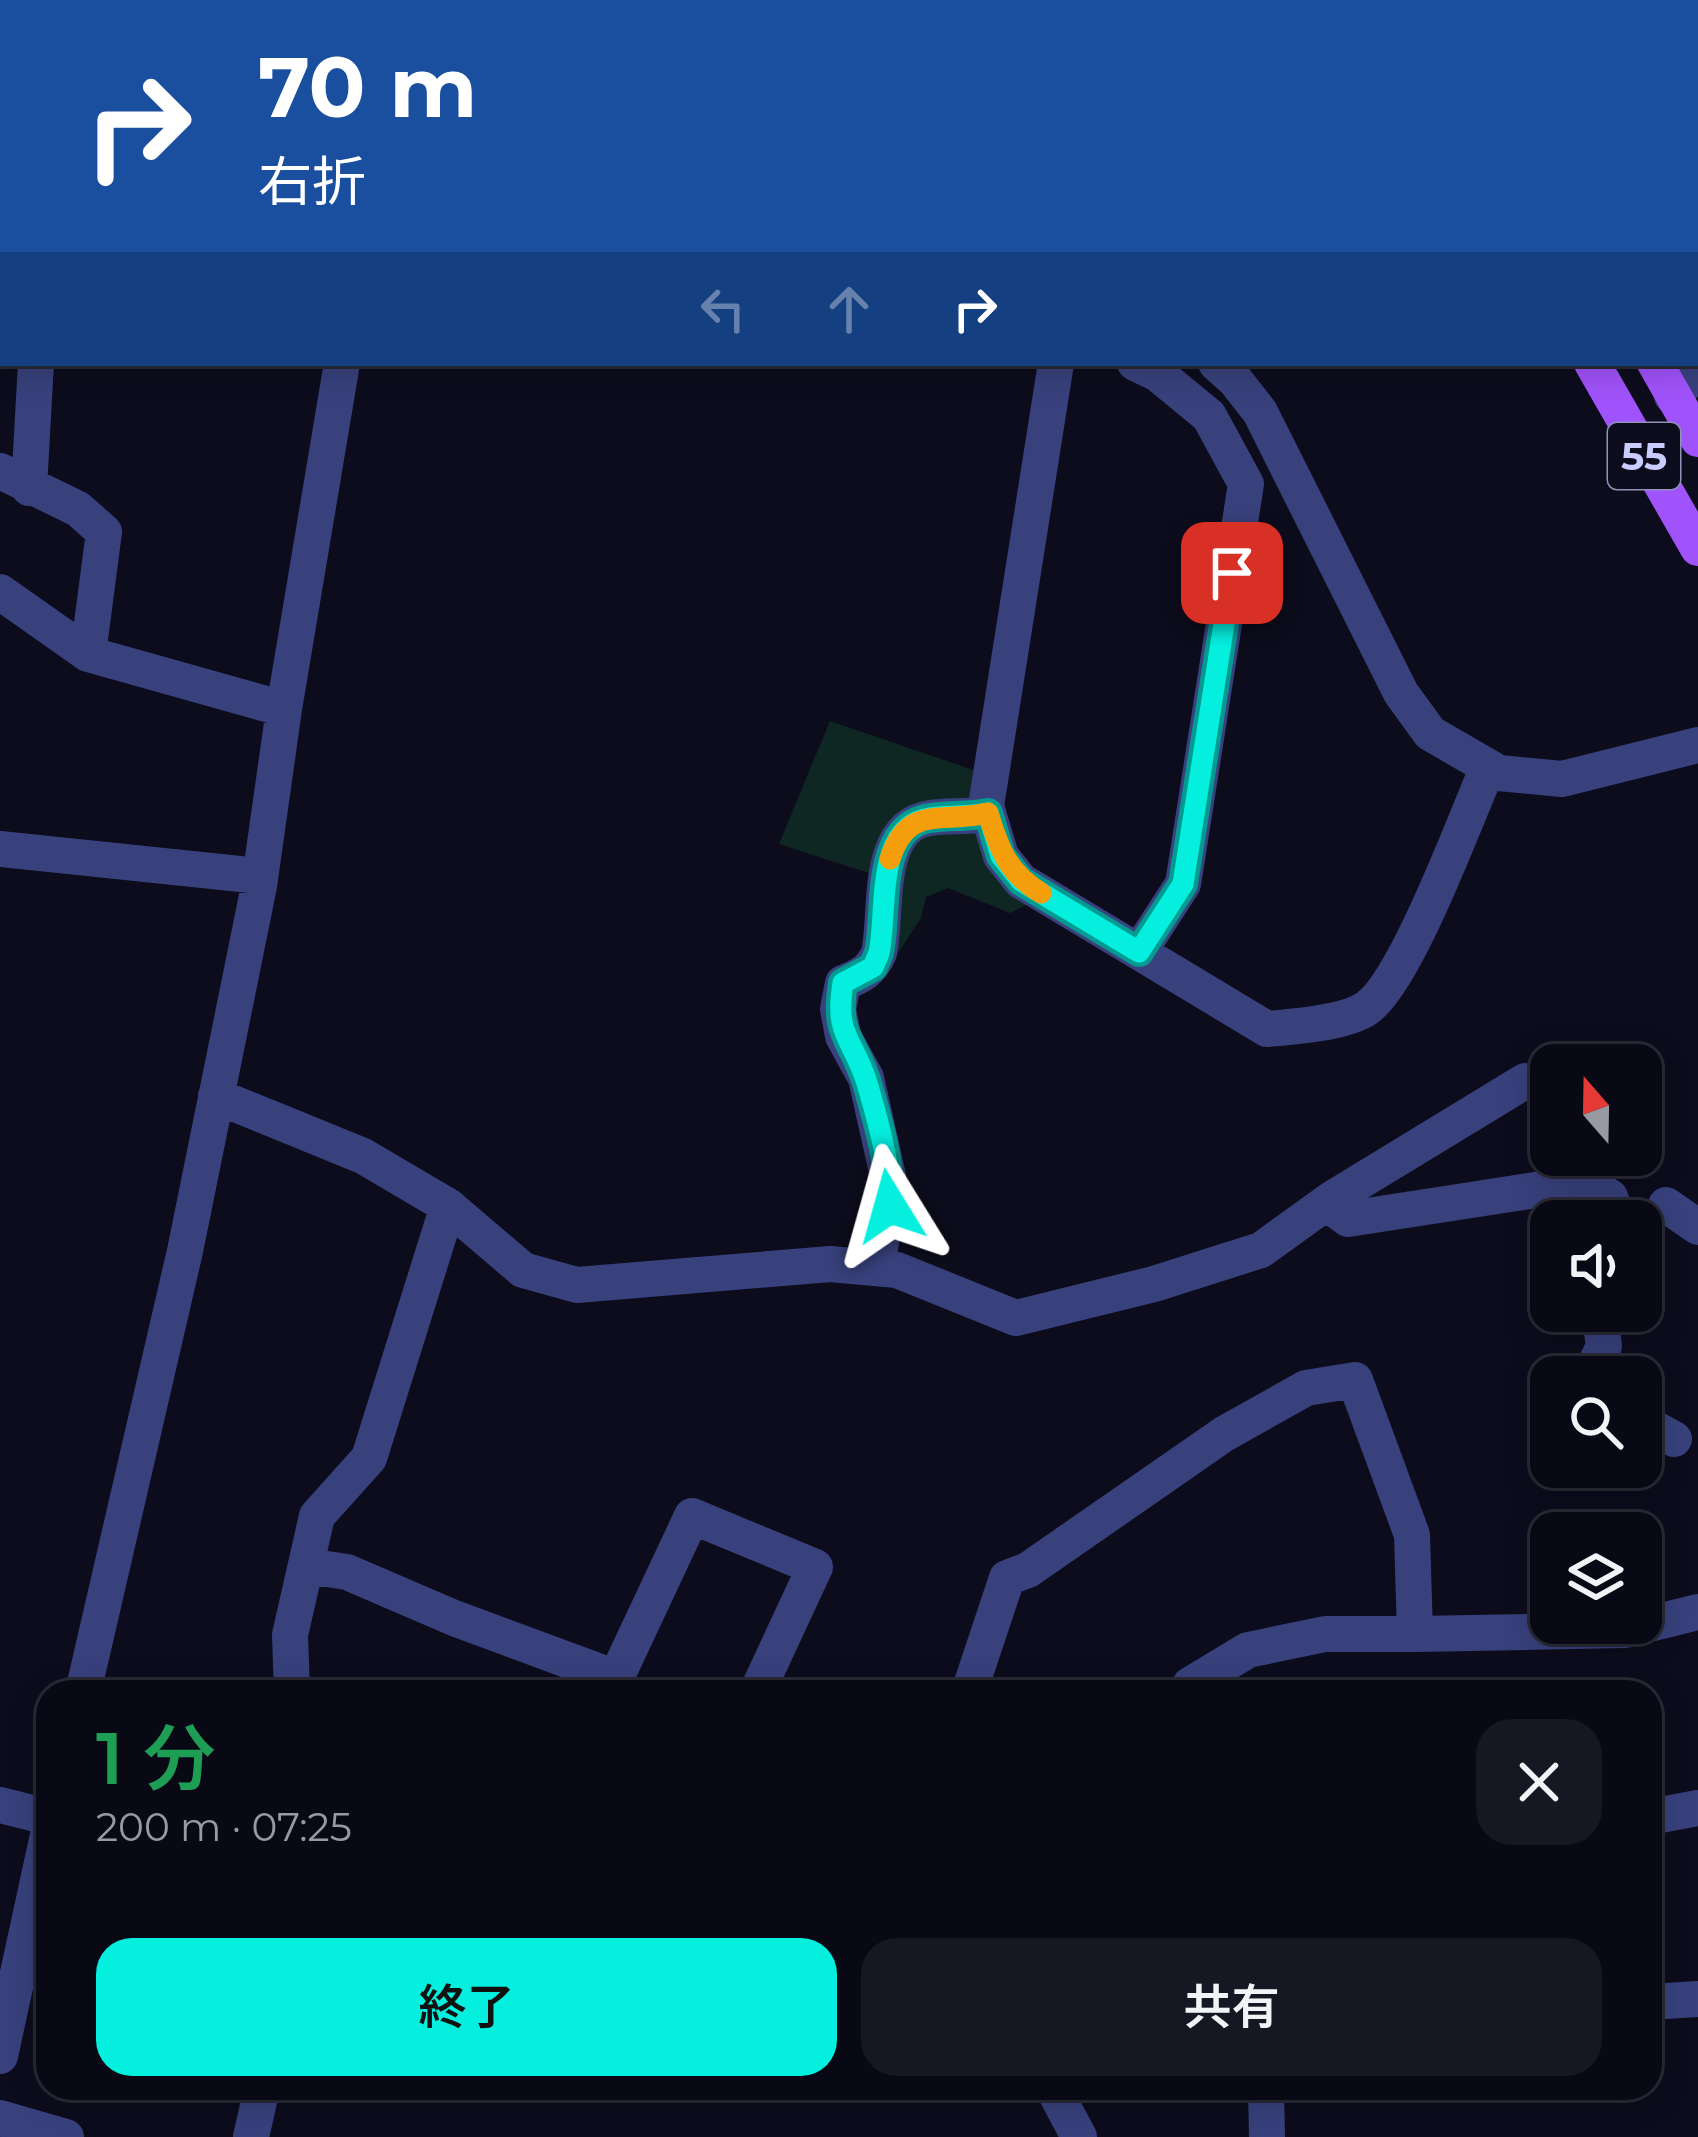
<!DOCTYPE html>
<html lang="ja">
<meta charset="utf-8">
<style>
body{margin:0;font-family:Montserrat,"Noto Sans JP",sans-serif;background:#171723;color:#f1f3f6;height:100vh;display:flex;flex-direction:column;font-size:45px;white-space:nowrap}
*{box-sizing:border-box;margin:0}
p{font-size:39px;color:#999aa1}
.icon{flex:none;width:66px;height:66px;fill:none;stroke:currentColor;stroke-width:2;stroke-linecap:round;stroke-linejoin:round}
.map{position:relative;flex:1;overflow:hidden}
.panel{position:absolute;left:36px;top:1680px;width:1626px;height:420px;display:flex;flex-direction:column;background:#090916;border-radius:36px;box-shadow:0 6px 30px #0003,0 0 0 3px #292a35}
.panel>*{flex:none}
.hud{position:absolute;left:0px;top:0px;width:1698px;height:366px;box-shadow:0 6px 30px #0003,0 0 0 3px #292a35;background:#1a4fa0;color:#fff;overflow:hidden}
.needle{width:78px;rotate:340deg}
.buttons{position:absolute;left:1530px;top:1044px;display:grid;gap:24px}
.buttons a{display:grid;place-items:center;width:132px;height:132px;border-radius:24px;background:#090916;box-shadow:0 6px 30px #0003,0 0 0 3px #292a35;font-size:60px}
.pin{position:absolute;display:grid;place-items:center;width:102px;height:102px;color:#fff;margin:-51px;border-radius:24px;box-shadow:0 6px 18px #0006}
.me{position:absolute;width:132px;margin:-66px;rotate:352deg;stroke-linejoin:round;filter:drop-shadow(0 0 9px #0008)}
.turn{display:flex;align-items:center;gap:42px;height:252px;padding:0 60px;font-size:54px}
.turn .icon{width:156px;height:156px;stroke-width:2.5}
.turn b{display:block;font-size:84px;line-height:102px}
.lanes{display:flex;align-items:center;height:114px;padding:0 60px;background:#0003;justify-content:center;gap:60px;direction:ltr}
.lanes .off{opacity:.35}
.round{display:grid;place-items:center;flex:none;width:126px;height:126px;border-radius:36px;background:#171723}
.overview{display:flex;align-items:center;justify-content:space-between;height:204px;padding:0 60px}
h1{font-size:72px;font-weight:600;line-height:90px;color:#1e9e55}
.primary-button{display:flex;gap:24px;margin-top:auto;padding:24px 60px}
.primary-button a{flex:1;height:138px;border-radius:36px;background:#05efdf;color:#111;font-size:48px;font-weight:600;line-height:138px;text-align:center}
.primary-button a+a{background:#171723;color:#f1f3f6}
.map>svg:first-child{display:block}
.green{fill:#0f2722}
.building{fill:#1a193e;stroke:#2d2b69;stroke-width:3}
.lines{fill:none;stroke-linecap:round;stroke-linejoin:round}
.minor{stroke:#38417c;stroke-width:36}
.major{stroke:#a153fb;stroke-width:36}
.route-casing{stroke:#039b91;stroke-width:30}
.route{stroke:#05efdf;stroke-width:21}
.slow{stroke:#f59e0b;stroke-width:21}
.labels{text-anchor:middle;stroke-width:12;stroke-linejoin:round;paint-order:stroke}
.shield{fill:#0c0c1d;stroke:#9192ba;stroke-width:3}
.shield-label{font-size:39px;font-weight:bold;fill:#caccfe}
</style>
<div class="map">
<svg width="1698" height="2137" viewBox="0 0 1698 2137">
<rect width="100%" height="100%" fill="#0c0c1d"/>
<path class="green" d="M830,721L982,773L1026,905L1010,913L948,888L926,897L921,918L896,956L881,877L779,844Z"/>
<path class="building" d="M539,0H1021V3H537Z"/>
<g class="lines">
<path class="minor" d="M344,0V3
M1588,0L1589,3
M0,84H3
M1695,335L1698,342
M1056,363L986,806L1001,856L1021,881L1267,1029C1293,1027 1346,1023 1367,1008C1406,981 1466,818 1488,767
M1135,363L1158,374L1209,416L1246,484L1183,884L1139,952
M1216,363L1235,380L1260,412L1401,693L1430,733L1499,773L1562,779L1698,745
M1672,396L1698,372
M0,471L78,509L104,532L88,654
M29,488L36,363
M0,592L88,654L284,709
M0,849L260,876
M216,1096L363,1156L448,1206L523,1270L577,1285L830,1264L897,1270L1016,1318L1154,1284L1261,1250L1333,1198L1525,1081
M1326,1203L1348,1219L1587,1182L1610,1197L1619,1221
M1666,1205L1698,1227
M877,1268L890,1185L866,1078L843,1036L838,1009L843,983C861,976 871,971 879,953C888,912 874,826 930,818C950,815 968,818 988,813
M1589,1377L1604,1346L1599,1311
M1641,1421L1674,1439
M307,1566L347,1572L454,1618L616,1678L692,1516L815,1567L757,1692
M1415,1634L1625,1630L1698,1612
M83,1692L185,1251L259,886L284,709L342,363
M292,1692L290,1635L317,1516L369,1458L448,1206
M969,1692L1007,1578L1028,1570L1224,1434L1306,1388L1355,1380L1412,1535L1415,1634H1325L1248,1650L1190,1685L1187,1692
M0,1805L48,1817
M1650,1817L1698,1808
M1650,2002L1698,1999
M0,2056L48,1835
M1053,2088L1079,2137
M1266,2088L1267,2137
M0,2118L66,2137
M251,2137L262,2088"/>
<path class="major" d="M1435,0L1436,3
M1490,0L1491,3
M1592,363L1698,548
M1655,363L1698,439"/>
</g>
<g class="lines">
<defs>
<path id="route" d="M890,1206C891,1166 878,1121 867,1083C853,1038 834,1036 843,983L873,967L879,953C888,912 874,826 930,818C949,815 968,817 988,813L1001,856L1021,881L1139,952L1183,884L1232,573"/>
</defs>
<use href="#route" class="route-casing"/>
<use href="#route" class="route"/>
<path class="slow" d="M890,859C908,803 942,824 988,813C999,849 1008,873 1041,893"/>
</g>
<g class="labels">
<rect class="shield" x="1608" y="423" width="72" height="66" rx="9"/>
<g class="shield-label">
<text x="1644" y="470">55</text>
</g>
</g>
</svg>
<div class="buttons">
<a><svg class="needle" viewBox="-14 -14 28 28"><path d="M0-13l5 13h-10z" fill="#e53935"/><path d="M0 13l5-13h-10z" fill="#999aa1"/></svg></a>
<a><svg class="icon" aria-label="sound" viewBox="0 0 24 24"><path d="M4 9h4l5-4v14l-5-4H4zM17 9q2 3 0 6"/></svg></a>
<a><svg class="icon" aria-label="search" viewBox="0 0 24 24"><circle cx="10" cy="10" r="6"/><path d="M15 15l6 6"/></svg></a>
<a><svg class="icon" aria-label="layers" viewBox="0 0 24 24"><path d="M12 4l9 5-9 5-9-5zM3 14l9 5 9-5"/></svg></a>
</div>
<div class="pin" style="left:1232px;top:573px;background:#d93025"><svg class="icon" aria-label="arrive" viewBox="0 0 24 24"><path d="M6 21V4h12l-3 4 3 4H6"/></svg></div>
<svg class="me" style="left:890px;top:1206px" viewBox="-20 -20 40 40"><path d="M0-17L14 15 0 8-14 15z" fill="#05efdf" stroke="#fff" stroke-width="4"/></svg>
<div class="hud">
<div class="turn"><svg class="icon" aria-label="right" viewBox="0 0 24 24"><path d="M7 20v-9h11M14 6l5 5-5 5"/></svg><div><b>70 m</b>右折</div></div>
<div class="lanes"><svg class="icon off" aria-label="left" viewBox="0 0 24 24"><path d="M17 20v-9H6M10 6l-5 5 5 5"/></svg><svg class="icon off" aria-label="ahead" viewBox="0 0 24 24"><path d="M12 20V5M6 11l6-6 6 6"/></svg><svg class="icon" aria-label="right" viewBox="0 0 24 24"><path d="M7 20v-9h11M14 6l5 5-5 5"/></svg></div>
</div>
<section class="panel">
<div class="overview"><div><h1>1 分</h1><p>200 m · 07:25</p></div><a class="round"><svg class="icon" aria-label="close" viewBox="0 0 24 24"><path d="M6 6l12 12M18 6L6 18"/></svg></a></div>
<div class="primary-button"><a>終了</a><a>共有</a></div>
</section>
</div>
